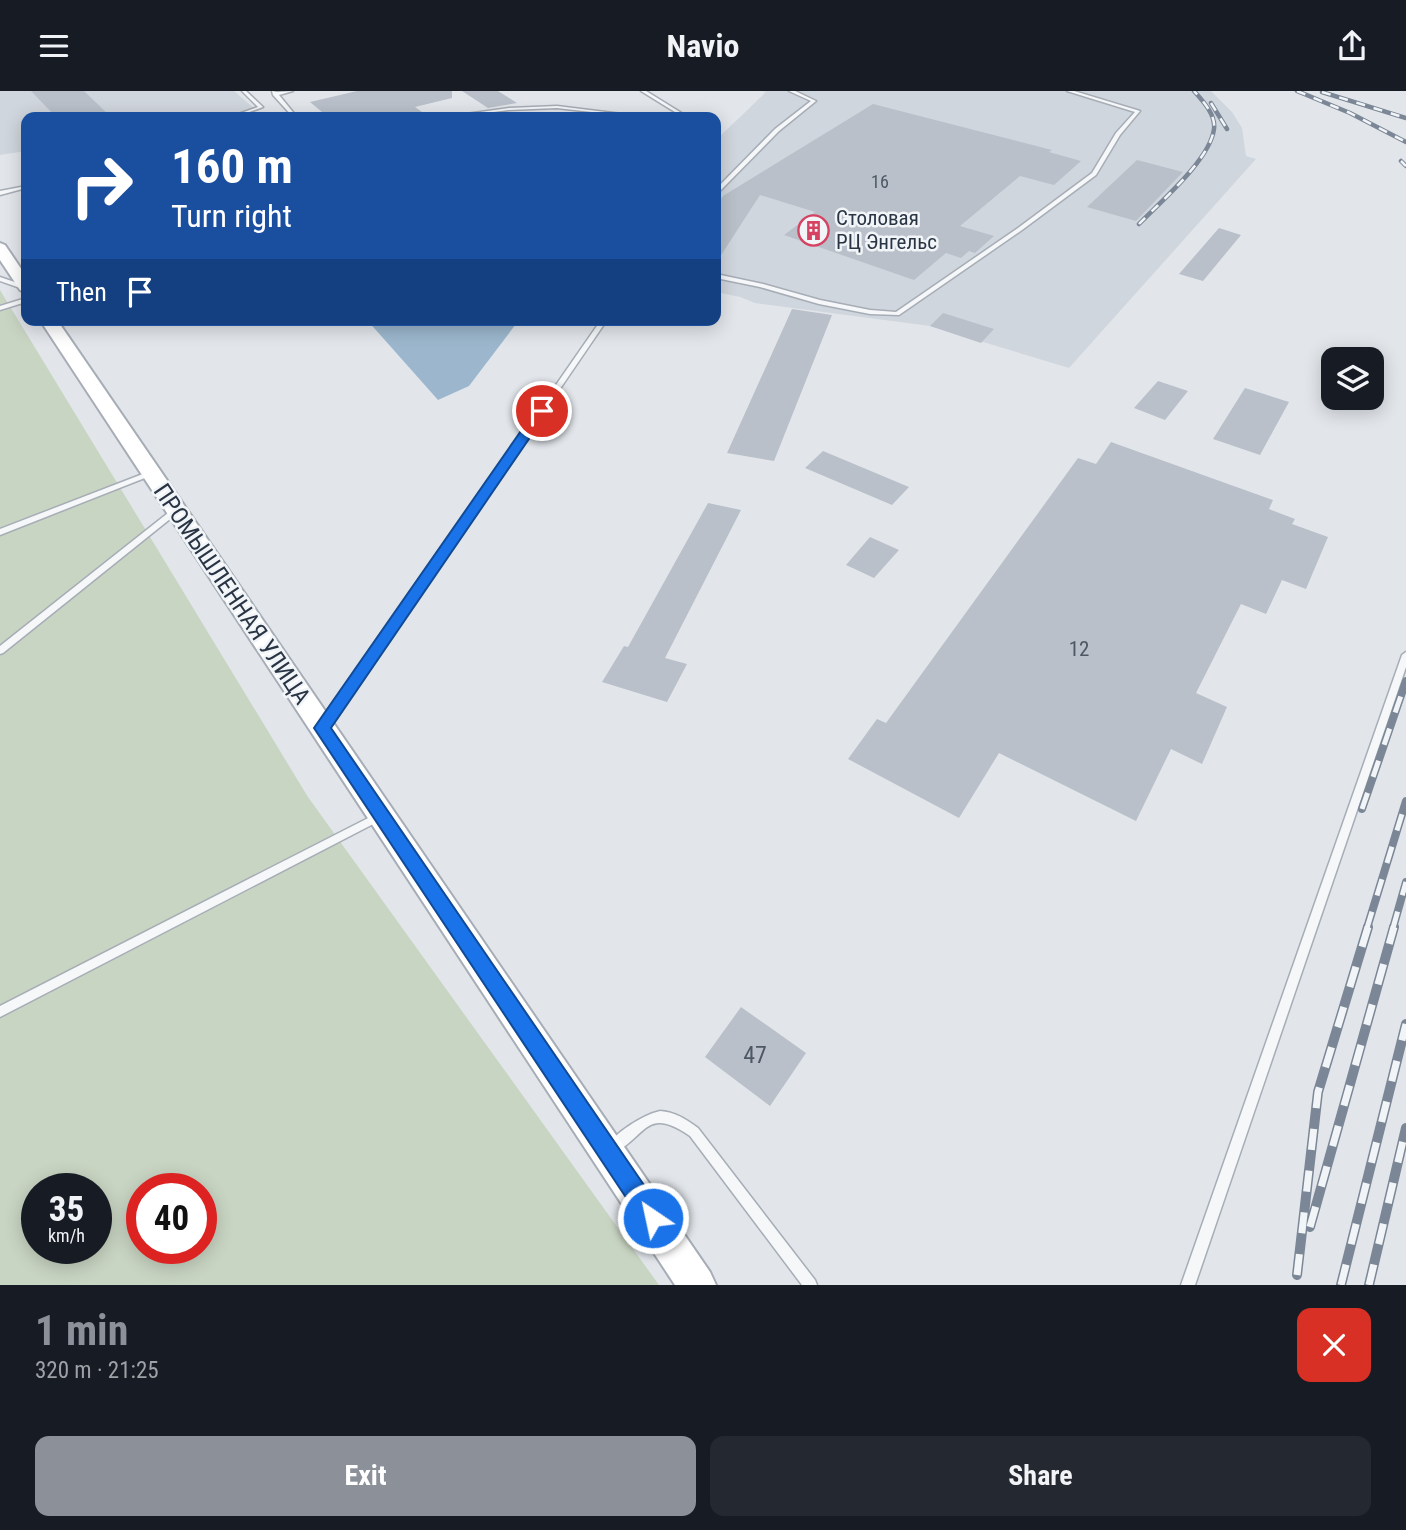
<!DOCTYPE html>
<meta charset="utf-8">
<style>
body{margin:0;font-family:"Roboto Condensed",sans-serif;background:#242831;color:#f1f3f6;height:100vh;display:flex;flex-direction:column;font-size:26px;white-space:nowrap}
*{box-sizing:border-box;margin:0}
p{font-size:23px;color:#9ea1a6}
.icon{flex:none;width:38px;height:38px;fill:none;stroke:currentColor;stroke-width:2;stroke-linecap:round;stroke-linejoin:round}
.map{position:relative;height:1194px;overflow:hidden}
.drawer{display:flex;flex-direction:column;background:#171b24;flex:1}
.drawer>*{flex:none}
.hud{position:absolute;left:21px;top:21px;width:700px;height:214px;border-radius:14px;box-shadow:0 4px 18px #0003;background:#1a4fa0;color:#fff;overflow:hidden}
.controls{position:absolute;left:1321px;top:256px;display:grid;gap:14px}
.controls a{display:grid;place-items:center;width:63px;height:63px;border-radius:14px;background:#171b24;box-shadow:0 4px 18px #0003;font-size:35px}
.speed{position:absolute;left:21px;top:1082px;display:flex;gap:14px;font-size:35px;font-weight:700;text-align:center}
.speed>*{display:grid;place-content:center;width:91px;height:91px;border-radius:50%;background:#171b24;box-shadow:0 4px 18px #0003;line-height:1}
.speed small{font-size:18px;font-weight:400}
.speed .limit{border:10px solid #d22;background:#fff;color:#111}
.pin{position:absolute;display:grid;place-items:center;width:60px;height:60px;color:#fff;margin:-30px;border:4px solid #fff;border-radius:50%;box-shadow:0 2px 7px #0007}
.me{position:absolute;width:77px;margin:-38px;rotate:326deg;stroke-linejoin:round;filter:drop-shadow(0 0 5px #0008)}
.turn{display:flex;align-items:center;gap:24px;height:147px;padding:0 35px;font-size:32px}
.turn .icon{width:91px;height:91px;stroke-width:2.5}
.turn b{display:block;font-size:49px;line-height:60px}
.then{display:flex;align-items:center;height:66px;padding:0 35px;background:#0003;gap:14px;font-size:26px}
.round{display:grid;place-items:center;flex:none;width:74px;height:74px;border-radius:14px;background:#242831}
.summary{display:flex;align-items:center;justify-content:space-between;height:119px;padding:0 35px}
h1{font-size:42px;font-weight:700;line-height:52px;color:#8c9099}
.primary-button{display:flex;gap:14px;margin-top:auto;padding:14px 35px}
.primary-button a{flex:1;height:80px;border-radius:14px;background:#8c9099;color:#fff;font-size:28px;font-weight:700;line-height:80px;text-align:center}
.primary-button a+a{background:#242831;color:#f1f3f6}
header{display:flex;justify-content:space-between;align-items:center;height:91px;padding:0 35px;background:#171b24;font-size:32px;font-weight:700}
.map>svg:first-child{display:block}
.built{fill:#d0d6dd}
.green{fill:#c9d5c3;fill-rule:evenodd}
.water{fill:#9cb7cd}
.building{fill:#b9c0c9}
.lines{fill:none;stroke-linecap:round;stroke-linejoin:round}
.lane-casing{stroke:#a7adb6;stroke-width:3}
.secondary-casing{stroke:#a7adb6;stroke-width:4}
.lane{fill:#f5f7f9;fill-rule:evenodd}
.secondary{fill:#fff;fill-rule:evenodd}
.rail-far2-casing{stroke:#7b8796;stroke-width:4.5}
.rail-far1-casing{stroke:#7b8796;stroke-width:8}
.rail-casing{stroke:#7b8796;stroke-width:10}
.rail-far2{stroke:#f2f5f8;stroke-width:2.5;stroke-dasharray:9;stroke-linecap:butt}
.rail-far1{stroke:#f2f5f8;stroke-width:5;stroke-dasharray:17;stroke-linecap:butt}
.rail{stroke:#f2f5f8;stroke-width:7;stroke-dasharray:21;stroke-linecap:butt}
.route{fill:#1a73e8;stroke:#114b97;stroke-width:2}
.labels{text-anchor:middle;stroke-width:5;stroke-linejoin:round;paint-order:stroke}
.far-number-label{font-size:18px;fill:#4d5865}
.far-poi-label{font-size:21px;fill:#293544;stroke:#f2f5f8;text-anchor:start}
.number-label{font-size:21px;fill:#4d5865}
.street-label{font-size:24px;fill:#293544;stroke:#f2f5f8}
.near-number-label{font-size:24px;fill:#4d5865}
</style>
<header><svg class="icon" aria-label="menu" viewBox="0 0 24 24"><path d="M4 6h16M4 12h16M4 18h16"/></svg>Navio<svg class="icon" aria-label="share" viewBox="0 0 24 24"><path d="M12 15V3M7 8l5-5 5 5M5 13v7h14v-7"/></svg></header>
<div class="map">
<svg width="1406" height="1194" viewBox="0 0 1406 1194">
<rect width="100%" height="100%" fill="#e2e6eb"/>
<path class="built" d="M0,0H234L255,18L214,26H26V60L0,64Z
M762,0H1211L1232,21L1242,37L1246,65L1256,68L1069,277L930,235L755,212L740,206L716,201V83L720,78L716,68V49L766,1Z"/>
<path class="green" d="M0,199L308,706L659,1194H0ZM37,1097H96V1157H37ZM142,1097H201V1157H142Z"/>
<path class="water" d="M367,229H519L469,295L438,309Z"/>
<path class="building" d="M31,0H84L111,26H56Z
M357,0H452V7L415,16L429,26H328L310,11Z
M462,0H498L517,12L488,17Z
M873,13L1052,59L1049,61L1081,70L1054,94L1020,85L960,135L994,145L975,162L969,160L961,167L946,162L914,189L784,144L815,121L760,104L716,172V116L723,105Z
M1137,69L1183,81L1136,130L1087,116Z
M1219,137L1241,144L1203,190L1179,183Z
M792,218L832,224L774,370L727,362Z
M943,222L994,238L981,252L930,235Z
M1158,290L1188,300L1165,329L1134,317Z
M1245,297L1289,311L1260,364L1213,348Z
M1111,351L1273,409L1269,418L1295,428L1292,433L1328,446L1306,498L1282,489L1266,523L1241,513L1196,602L1227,616L1202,673L1171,658L1136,730L999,662L959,727L848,668L877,628L886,632L1078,367L1096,373Z
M823,360L909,396L892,414L805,377Z
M708,412L741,419L665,567L687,573L667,611L602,591L624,555L628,556Z
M870,446L899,459L874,487L846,474Z
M741,916L806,962L770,1015L705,966Z"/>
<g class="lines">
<defs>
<path id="lane" d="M242,0H246L263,16L236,26H230L258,16Z
M272,0L277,1L293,0L279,4L297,26H293L273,4Z
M641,0H646L688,26H683Z
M789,0H795L816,10L779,40L718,102H716V98L775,38L811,10Z
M1067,0H1074L1140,20L1120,44L1096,84L1022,139L899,224L870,223L819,213L760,196L716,187V183L763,193L820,209L870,219L896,221L1018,137L1092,82L1116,42L1135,21Z
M557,15L646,26H635L557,17L509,19L455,26L452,25L509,17Z
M26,95V97L0,104V100Z
M0,186L26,195V199L0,190Z
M26,207V211L0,219V215Z
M601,229H607L327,639H321L319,636L321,633Z
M148,381H151L155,383L0,444V438Z
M173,418H179L180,420L3,562L0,563V555Z
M1406,561V576L1195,1194H1181L1402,564Z
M380,721L383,722L385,725L383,728L0,926V915Z
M660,1020C675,1021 686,1028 698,1037L815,1189L817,1194H802L690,1045C645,1014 647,1046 612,1063L608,1061L606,1057C614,1042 643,1024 660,1020Z"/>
<path id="secondary" d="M0,152L5,154L26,185V201L20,199L0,169Z
M40,229H57L710,1181L716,1194H675Z"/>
</defs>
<use href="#lane" class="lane-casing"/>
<use href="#secondary" class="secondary-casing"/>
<use href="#lane" class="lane"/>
<use href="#secondary" class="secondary"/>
<defs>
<path id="rail-far2" d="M1297,0L1350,22L1406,51
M1322,1L1406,27
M1211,12L1227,38
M1401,70L1406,75
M1139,133C1160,111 1210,69 1214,38C1216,24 1203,10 1194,0"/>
<path id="rail-far1" d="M1362,718L1406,590
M1367,837L1406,710
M1393,837L1406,791"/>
<path id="rail" d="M1310,1136L1394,836
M1297,1184L1318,1001L1368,836
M1341,1194L1406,933
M1369,1194L1406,1037"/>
</defs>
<use href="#rail-far2" class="rail-far2-casing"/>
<use href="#rail-far1" class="rail-far1-casing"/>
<use href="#rail" class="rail-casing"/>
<use href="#rail-far2" class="rail-far2"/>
<use href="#rail-far1" class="rail-far1"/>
<use href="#rail" class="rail"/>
</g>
<path class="route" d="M542,316L548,320L331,637L661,1119L664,1127L661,1135L653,1139L645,1135L314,637L537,317Z"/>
<defs>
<symbol id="building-ring" viewBox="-11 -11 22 22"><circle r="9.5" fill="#f2f5f8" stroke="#d54262" stroke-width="1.5"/><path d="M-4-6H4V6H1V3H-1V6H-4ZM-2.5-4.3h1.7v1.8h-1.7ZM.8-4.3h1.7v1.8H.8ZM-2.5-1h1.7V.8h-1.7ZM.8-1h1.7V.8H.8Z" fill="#d54262"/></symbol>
</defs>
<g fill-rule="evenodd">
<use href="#building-ring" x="796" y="122" width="35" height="35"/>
</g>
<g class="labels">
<g class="far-number-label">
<text x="880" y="97">16</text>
</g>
<g class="far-poi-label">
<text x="836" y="134">Столовая<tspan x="836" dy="24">РЦ Энгельс</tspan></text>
</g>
<g class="number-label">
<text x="1079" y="565">12</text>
</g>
<g class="street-label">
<text transform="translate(232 503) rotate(56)" y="8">ПРОМЫШЛЕННАЯ УЛИЦА</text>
</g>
<g class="near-number-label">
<text x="755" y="972">47</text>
</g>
</g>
</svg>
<div class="controls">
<a><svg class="icon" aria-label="layers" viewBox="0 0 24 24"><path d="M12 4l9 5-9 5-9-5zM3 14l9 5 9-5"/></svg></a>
</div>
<div class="speed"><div>35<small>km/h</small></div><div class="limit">40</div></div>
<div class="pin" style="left:542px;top:320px;background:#d93025"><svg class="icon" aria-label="arrive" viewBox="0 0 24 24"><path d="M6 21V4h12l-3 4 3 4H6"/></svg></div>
<svg class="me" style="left:653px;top:1127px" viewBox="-20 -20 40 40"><circle r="17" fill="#1a73e8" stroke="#fff" stroke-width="3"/><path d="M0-11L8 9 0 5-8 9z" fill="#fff"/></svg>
<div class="hud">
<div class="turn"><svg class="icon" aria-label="right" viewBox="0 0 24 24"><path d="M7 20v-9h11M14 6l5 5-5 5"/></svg><div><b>160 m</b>Turn right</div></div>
<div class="then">Then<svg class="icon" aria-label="arrive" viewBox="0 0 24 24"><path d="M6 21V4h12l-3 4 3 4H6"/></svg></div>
</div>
</div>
<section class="drawer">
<div class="summary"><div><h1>1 min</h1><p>320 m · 21:25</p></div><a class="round" style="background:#d93025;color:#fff"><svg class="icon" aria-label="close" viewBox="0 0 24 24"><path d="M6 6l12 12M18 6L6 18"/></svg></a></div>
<div class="primary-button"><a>Exit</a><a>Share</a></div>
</section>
